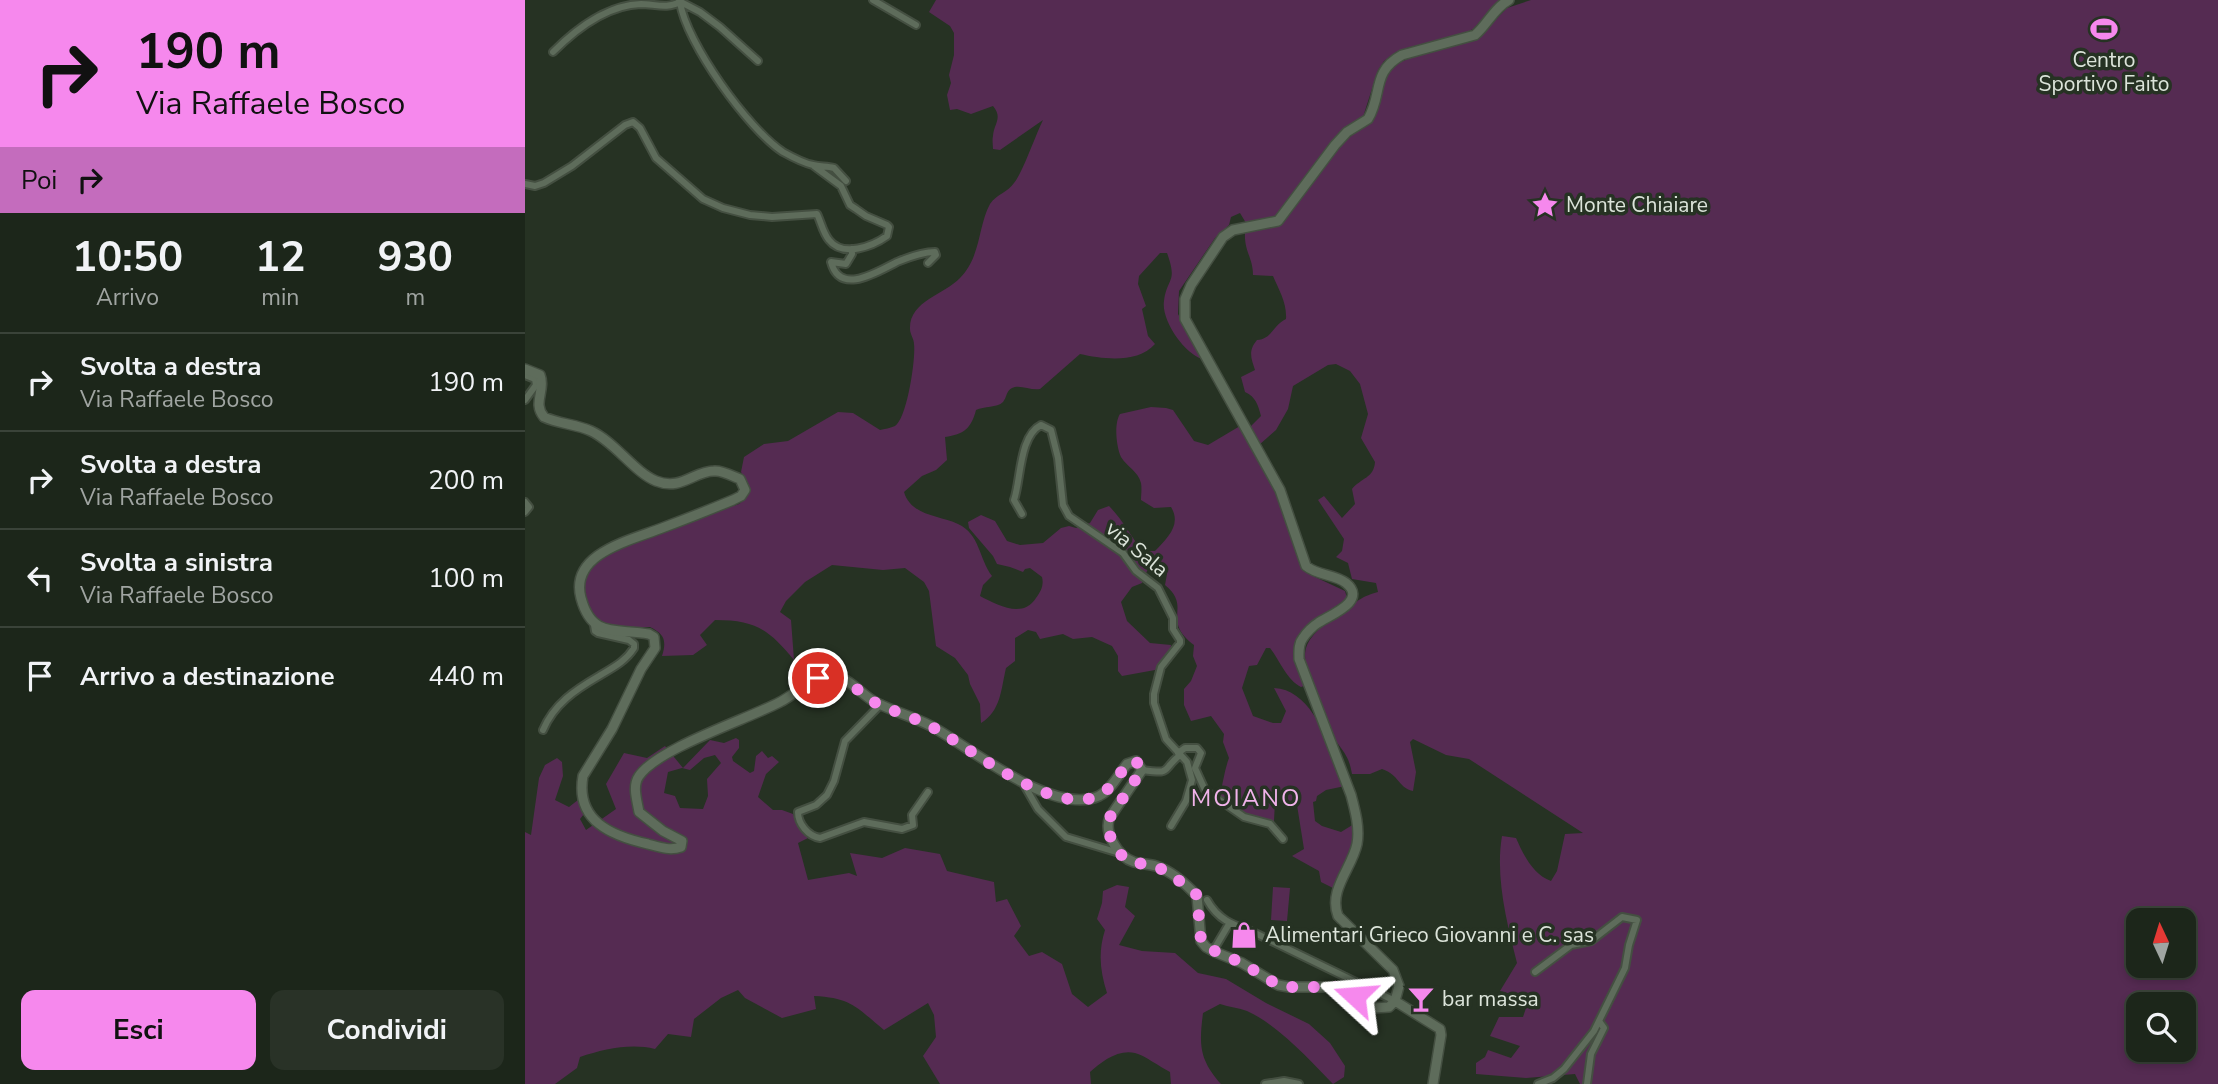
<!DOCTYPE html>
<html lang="it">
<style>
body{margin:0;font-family:"Nunito Sans",sans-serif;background:#293227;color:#f1f3f6;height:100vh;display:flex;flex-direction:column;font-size:26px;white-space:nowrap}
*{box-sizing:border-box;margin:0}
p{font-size:23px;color:#a0a5a2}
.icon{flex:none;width:38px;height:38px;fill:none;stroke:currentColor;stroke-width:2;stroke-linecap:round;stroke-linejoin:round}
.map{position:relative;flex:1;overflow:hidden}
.sheet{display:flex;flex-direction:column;background:#1c261a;width:525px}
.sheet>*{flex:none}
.top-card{background:#f688ed;color:#111;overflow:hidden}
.needle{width:46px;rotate:356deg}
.fabs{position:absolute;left:1601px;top:908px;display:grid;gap:14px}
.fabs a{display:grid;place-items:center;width:70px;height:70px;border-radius:14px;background:#1c261a;box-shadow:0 4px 10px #0003,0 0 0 2px #3a4339;font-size:35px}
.pin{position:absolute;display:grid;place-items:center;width:60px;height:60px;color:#fff;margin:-30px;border:4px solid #fff;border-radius:50%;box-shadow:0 2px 7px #0007}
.me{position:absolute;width:77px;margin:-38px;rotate:289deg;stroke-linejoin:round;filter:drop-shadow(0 0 5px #0008)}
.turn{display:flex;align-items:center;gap:24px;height:147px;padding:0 21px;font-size:32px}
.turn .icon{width:91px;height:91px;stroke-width:2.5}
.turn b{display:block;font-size:49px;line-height:60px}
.then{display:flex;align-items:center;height:66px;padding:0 21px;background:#0003;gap:14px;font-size:26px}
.eta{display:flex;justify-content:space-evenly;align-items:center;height:119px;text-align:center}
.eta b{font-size:42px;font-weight:700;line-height:49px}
.action{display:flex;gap:14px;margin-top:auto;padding:14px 21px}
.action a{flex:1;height:80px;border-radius:14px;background:#f688ed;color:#111;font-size:28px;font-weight:700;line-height:80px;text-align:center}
.action a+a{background:#293227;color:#f1f3f6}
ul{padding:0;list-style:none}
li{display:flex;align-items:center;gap:21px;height:98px;padding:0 21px;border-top:2px solid #3a4339}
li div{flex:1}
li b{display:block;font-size:26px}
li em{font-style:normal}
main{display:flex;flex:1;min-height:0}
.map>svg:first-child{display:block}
.green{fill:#552b52;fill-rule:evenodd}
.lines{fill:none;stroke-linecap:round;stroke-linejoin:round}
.street-casing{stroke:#444f41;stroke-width:10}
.secondary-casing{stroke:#444f41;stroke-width:12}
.street{stroke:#5e6c5b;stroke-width:6}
.secondary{stroke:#5e6c5b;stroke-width:9}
.route{stroke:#f688ed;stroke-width:12;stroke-dasharray:0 21.6}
.labels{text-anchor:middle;stroke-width:7;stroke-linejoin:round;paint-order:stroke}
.poi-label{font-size:21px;fill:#dce4da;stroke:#263223;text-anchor:start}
.street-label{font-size:21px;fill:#dce4da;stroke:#263223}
.quarter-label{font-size:24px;letter-spacing:2px;fill:#f1b3ea;stroke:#263223}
</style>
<main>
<section class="sheet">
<div class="top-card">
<div class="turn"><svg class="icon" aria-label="right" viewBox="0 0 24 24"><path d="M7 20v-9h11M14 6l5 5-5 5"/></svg><div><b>190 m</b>Via Raffaele Bosco</div></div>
<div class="then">Poi<svg class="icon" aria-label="right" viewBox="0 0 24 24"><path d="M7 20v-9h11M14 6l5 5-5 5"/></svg></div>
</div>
<div class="eta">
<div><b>10:50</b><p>Arrivo</p></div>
<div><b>12</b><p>min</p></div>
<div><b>930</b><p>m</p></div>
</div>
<ul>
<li><svg class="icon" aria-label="right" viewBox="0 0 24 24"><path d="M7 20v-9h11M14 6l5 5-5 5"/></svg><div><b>Svolta a destra</b><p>Via Raffaele Bosco</p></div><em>190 m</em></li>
<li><svg class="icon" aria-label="right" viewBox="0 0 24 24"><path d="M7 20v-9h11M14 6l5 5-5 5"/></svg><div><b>Svolta a destra</b><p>Via Raffaele Bosco</p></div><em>200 m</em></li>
<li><svg class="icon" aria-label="left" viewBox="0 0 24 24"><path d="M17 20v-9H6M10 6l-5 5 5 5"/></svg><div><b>Svolta a sinistra</b><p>Via Raffaele Bosco</p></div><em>100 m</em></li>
<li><svg class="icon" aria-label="arrive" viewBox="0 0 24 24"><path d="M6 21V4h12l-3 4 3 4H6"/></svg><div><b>Arrivo a destinazione</b></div><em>440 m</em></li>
</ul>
<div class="action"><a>Esci</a><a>Condividi</a></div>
</section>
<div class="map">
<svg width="1693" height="1084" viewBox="0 0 1693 1084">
<rect width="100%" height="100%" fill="#263223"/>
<path class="green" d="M411,0H975L948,29L936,35L885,47L871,52L859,61L853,70L838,117L750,218L721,223L715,213L706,217L704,225L690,238L654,291L653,314L677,359C660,354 636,321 639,301C642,277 653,283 642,253H635L614,276L613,284L621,306L617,309L623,336L630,344C612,364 578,359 555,354L515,389C506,391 495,384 487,388C481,391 482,397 478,402C472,408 459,406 451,410C446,429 439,434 420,437L422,460L411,470L397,476L379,492C386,516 414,515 433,524C455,534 454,559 467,576L458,585L455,596C472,605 498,619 511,598C516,591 519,585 517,577L505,568L500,569L498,572L485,567L472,564L468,556L444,528L443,522L456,515L470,521L482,541L495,545L518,543L536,528L544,526L551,528L565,523L573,510L584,506C597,519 606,536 617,551H630C642,538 657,525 646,507L629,508L616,500C616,495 617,489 616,483C613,471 602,467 596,457C591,446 589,423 595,414L626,407L641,408L648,410L669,441L683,445L715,426L755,499L772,554L777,565L790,577L820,591L822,598C783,628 759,632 779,686L776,687C762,680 755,661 745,648H741L732,665L724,666L717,688L728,716L748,723H756L761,711L749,688C791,690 806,753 820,786L801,790L792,796L791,801L788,802L790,821L797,826L816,832L829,824C829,849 819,866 808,888L796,882L794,871L767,856L779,849L772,805L750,801L749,821L727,820L694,798C698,785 699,771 704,758L698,742L699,734L686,716L666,721L659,705V689L666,681L672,666L668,656L669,645C635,619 668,608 640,585L642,574L639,567L622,571L617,583L607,587L596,602L602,621L625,643L646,645L645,652L630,670L597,676L593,671V656L587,646L567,637L548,639L538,634L515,639L511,632L503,630L490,638V661L481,668C476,689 476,711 456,723L455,704L445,684L443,675L430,658L411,646L404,591L399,582L380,568L358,570L307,565L280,582L261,601L255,612L266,620L269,660C244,630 231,620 190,620L175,635L182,645L168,655L137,656C142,640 139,634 125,627C101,628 74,634 64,608C60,598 57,588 61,578C78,541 176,517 214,504L220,499L224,485L216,472L219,457L239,444L263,441L313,412L328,413L355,430C359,429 366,428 370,426C382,419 391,358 389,344C389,339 385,334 385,329C384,301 419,295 435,278C456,257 453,226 465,204C472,194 483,192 489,183C497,174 511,134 518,120L475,150L468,149C468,145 467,140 468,136C469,123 478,118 468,106L446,114L432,109L425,110L422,95L426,83L424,75L429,55V33L425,26L404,12Z
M1006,0H1693V1084H1055L1050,1074L1001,1078L951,1074V1063L960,1057L963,1050L986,1058L995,1046L965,1036L974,1017H998L1004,999L975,991L992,963C982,923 970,877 977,836L991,838C998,854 1008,875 1026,881L1032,871L1040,834L1058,833L944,759L921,755L888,739L885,742L891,772L888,791C872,787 875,775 857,769L845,774H827C824,757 820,754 811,741C802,728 796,711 791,697C776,655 771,643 812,616C829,605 833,597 853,592L851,583L827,579L823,563L811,557L817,551L819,539L793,500L799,496L817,518L830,504L827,489C836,478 849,478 850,462L836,438L843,414L835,384L825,371L811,364L803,365L768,386L763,409L751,430L734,445L725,427L736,416C733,405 731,397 720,392L716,377L730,370C726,358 723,351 732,340C747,339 748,325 761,319C762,303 754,290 748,276L728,275C728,258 719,251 720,233L759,222L767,208L816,144L845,121L863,72L871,64L890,56L948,39L957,34L982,8ZM1614,920H1659V966H1614ZM1614,1004H1659V1050H1614Z
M211,738L214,740V748L207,757L208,761L225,773L229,771L231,756L237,751L243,758L247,756L254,762L241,774L233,797L248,810H257L268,814L275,830L283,838L273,843L283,880L324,873L332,876L325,853L357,858L380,848L415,854L422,871L469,882L471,902L482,899L496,926L489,936L504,956L517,952L537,964L547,994L563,1007L582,993C575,971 573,952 580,930L572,919L577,903L578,891L592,885L604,887L600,907L610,916L594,945L617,951L650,953L673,973L701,979L741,1003L784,1024L805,1043L820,1066L819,1077L808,1084C786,1061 752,1024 722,1011C714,1008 704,1007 695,1004L678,1013C674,1045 674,1059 696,1084H646L645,1072C635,1067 619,1055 610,1053C593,1049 576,1062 565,1072L566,1084H415L398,1056L411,1037L409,1015L403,1003L359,1030C331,1007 327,998 289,996L291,1009L257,1018L220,998L213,990L196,998L169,1019L166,1037L143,1034L130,1049C106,1043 79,1049 55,1057L52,1068L30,1084H0V832L6,835L14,778L20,765L32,758L37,762L38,776L30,800L44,807L53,800L59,814L55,819L61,830L91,809L81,784L99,753L122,758L140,746L158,768L185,740L199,743ZM190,755L196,763L182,779L183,796L178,809L155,808L150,796L139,793L143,772L157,768L165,770L179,758Z
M748,887L765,888L762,921L746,920Z"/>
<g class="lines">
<defs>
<path id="street" d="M348,0L391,25
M154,1L175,12L195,27L233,61
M28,52C51,29 82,5 116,4C129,4 143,9 155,2C161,43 224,130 258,152C267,157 278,163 288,165C295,167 302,166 309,168L321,181
M0,184L10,186L19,183L47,166L100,125L108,122L115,128L131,158L178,199L198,208L225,215L247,217L292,214C296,222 298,233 304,240C318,258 348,246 362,236L364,227L362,225L341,216L331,209L325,205L316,186L289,166
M327,249V254L321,264L306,262C315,296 352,272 372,262C384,257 397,252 410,252L411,255L403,263
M0,375L10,379L11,385L0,400
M0,502L4,507L0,512
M497,514L489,500C496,480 494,436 516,425L526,430L533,458L538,505L544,516L598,553L611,571L633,588L648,618V629L655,640V643L636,667L629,694V703L641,739L662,762L667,780L661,801L646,826
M356,704L320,741L309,781L302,795L291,805L273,812C273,824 283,836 295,838L339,822L377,829L388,825L387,815L403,792
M18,730C29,704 50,690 74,676C87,668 100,662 109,648V644L104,640L73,633L70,631L69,625
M653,753L660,748H672L676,753L670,768L680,790L719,817L745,824L758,839
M617,770C649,774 635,771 655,755
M498,783L513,809L541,837L591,852
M682,900C693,920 708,925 728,932L870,1001
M688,951L704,924
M1010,972L1046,945L1066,941L1097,917L1112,920L1104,945L1100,968L1069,1031L1039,1069L1028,1078L1013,1084
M740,1084L759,1081L774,1084
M1062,1084L1066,1054L1079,1028L1074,1021"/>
<path id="secondary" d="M0,369L15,375C21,390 7,403 19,417C34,424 51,424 66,431C90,442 109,472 131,481C156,491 169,471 189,471C197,470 207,476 215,479L220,490L216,496L208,500C184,510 161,519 137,528C107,540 44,553 56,598C67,639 91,628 124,634L129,637L130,648L116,669L87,729L58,776C50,821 87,836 123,844C134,847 145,851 156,847L157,841L138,831L114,812C112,800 107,786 114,776C133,748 223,719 255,702C271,694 288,675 307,676C325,677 337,696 352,703C370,712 389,717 406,726C445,747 528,817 574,796C586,790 594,774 602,764L611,761L617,770L585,817C578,832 593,857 609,862C616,864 624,864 631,866C646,871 661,884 672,896L676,941L681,947L690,952L717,963L753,985L764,987H812L849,1008L864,1007L870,1001
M870,1001L874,986L868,970L813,916C803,890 827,868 832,844C835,828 830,810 826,795L774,659C774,652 773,644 778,638C781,633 788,626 793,623C805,615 843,601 821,583C810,574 793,576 781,566L755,490L660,319V299L666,285L698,237L708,230L753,221L810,145L822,132L843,119C858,94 846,72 877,55L950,35C962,25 969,8 984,0
M870,1001L915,1029L916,1035L908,1084"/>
</defs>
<use href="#street" class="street-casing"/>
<use href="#secondary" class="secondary-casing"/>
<use href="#street" class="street"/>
<use href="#secondary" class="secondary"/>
</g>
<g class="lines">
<path class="route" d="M293,678C321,672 328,689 349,702C368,712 390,717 409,728C447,749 528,816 573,796C586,790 594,774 602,764L611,761L617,770L585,817L582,831L597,856L606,862L631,866L648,876L672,895L676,941L681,947L717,963L753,985L764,987H812L830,996"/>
</g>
<defs>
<symbol id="stadium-bare" viewBox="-9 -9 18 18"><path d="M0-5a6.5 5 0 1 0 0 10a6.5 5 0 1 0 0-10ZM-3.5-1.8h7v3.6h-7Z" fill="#f688ed" stroke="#263223" stroke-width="2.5" paint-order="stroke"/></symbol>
<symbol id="sight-bare" viewBox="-9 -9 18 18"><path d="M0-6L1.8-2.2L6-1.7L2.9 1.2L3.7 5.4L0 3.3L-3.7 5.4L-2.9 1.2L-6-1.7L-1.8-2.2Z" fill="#f688ed" stroke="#263223" stroke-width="2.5" paint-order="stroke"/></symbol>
<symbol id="shop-bare" viewBox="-9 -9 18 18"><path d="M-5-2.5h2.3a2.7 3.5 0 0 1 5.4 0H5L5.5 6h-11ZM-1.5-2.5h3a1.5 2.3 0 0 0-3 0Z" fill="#f688ed" stroke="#263223" stroke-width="2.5" paint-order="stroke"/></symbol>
<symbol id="bar-bare" viewBox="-9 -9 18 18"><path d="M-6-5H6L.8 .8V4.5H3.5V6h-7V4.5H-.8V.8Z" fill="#f688ed" stroke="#263223" stroke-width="2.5" paint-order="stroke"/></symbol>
</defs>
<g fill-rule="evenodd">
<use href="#stadium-bare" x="1560" y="10" width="38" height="38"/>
<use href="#sight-bare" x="1001" y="186" width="38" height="38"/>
<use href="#shop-bare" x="700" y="916" width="38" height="38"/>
<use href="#bar-bare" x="877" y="980" width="38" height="38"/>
</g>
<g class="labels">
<g class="poi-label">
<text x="1579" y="67" text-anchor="middle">Centro<tspan x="1579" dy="24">Sportivo Faito</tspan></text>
<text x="1041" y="212">Monte Chiaiare</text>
<text x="740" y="942">Alimentari Grieco Giovanni e C. sas</text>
<text x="917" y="1006">bar massa</text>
</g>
<g class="street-label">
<text transform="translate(612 549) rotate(40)" y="7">via Sala</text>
</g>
<g class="quarter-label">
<text x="721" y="806">MOIANO</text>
</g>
</g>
</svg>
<div class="fabs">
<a><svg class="needle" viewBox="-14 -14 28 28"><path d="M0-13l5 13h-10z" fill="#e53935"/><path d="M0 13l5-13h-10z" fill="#a0a5a2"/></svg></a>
<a><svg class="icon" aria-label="search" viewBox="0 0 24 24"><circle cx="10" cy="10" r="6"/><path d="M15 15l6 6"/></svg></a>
</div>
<div class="pin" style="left:293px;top:678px;background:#d93025"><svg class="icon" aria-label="arrive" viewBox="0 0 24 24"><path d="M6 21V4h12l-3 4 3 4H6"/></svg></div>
<svg class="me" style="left:830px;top:996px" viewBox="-20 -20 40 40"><path d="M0-17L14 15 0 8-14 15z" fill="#f688ed" stroke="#fff" stroke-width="4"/></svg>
</div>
</main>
